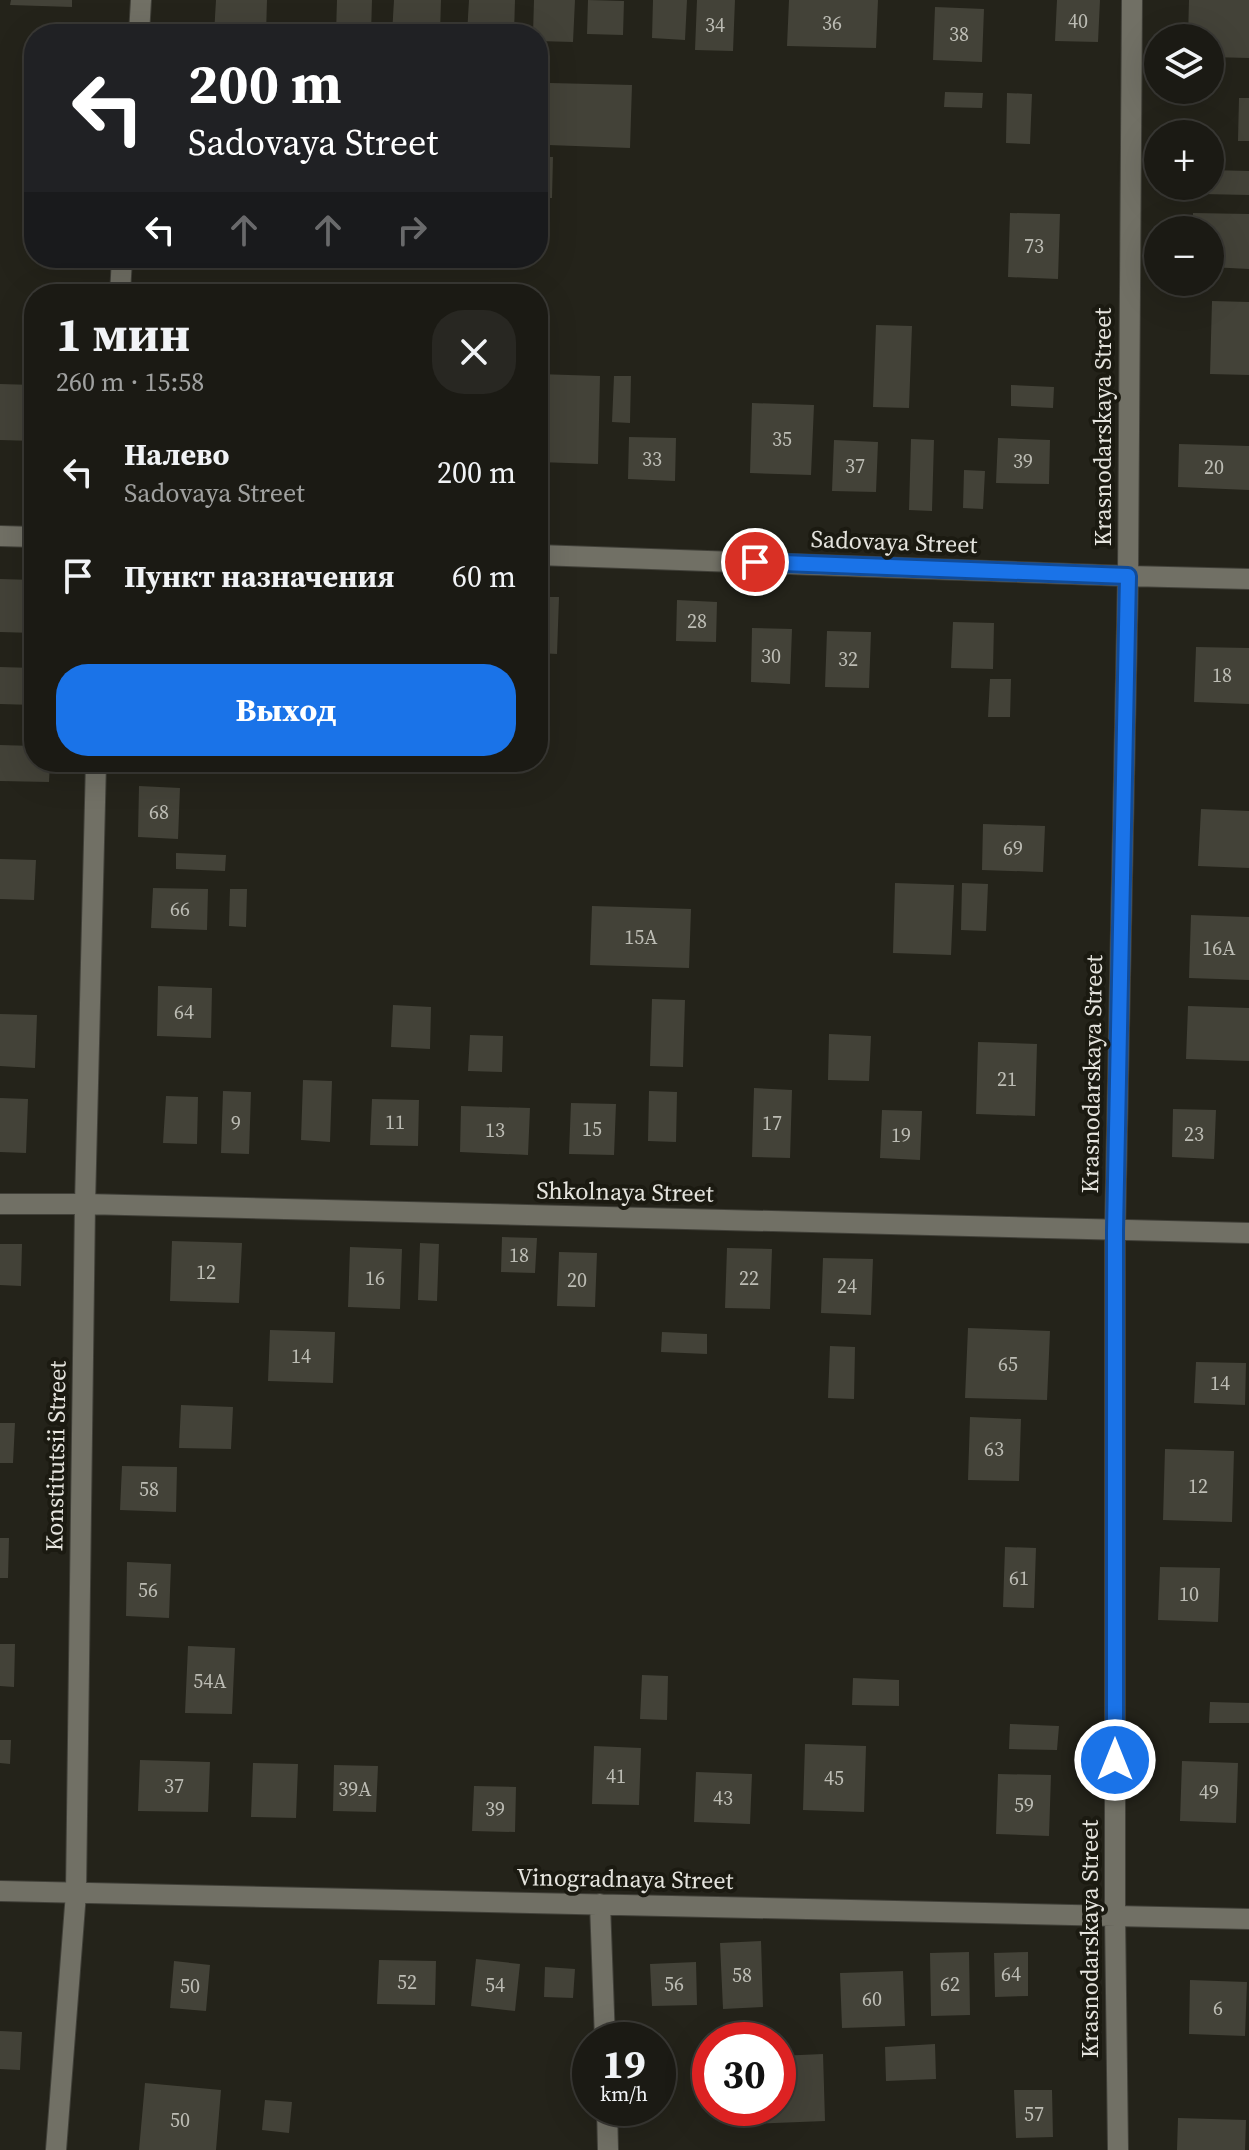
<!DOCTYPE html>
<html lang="ru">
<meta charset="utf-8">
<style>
body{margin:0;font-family:"Source Serif 4",serif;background:#282722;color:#f1f3f6;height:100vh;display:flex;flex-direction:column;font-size:30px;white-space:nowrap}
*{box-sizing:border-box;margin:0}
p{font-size:26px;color:#a0a1a0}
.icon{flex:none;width:44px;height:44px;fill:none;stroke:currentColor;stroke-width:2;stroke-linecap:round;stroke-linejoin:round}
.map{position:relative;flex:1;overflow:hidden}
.panel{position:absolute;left:24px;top:284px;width:524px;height:488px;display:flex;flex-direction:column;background:#1b1a14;border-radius:32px;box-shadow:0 8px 32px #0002,0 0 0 2px #393834}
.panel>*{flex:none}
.guide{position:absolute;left:24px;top:24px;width:524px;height:244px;border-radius:32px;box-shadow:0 8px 32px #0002,0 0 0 2px #393834;background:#202124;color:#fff;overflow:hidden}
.controls{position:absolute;left:1144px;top:24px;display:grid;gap:16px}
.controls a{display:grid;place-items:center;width:80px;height:80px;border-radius:50%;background:#1b1a14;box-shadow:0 8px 32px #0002,0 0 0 2px #393834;font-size:40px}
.speed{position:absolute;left:572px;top:2022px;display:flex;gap:16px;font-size:40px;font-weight:700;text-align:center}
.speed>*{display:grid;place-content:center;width:104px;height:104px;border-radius:50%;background:#1b1a14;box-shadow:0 8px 32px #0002,0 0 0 2px #393834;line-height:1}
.speed small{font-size:20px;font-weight:400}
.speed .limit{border:12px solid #d22;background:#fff;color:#111}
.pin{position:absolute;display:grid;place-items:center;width:68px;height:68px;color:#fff;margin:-34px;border:4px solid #fff;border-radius:50%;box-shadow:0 2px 8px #0007}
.me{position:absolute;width:88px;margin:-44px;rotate:0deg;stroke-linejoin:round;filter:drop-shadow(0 0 6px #0008)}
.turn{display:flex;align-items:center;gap:28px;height:168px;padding:0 32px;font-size:36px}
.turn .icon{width:104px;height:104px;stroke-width:2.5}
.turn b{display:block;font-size:56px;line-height:68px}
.lanes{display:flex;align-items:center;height:76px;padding:0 32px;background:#0003;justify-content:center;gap:40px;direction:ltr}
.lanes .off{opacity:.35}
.round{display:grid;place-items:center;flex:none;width:84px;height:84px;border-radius:32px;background:#282722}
.overview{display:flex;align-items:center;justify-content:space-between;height:136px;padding:0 32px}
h1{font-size:48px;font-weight:700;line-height:60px}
.cta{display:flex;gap:16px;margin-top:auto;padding:16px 32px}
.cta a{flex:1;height:92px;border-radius:32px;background:#1a73e8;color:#fff;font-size:32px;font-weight:700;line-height:92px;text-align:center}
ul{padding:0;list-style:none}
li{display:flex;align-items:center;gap:24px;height:104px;padding:0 32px}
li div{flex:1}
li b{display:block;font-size:30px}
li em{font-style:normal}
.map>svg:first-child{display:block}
.building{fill:#434238}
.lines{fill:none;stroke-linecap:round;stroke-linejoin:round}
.minor-casing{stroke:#414039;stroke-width:22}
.minor{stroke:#717065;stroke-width:20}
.route-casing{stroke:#114b97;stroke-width:20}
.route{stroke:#1a73e8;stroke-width:14}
.labels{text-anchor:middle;stroke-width:8;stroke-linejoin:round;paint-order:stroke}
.number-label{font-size:20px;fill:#bcbcb4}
.street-label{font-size:24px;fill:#e5e4de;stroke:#1b1a11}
</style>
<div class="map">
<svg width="1249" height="2150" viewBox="0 0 1249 2150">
<rect width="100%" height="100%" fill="#24231a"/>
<path class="building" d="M11,0H72V7L10,5Z
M216,0H267L266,34H214Z
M337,0H372L371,34H336Z
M394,0H441L440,34H392Z
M469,0H515L514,34H467Z
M534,0H575L573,42L538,41V34H533Z
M588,0L624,1L623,35L587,34Z
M653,0H687L685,40L652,38Z
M697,0H735L733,51L695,50Z
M789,0H878L876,48L787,46Z
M1057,0H1100L1098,42L1055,41Z
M1189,0H1249V58L1210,57V38H1188Z
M935,7L984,9L982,62L933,60Z
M550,83L632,85L630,148L548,145Z
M945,92L983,93L982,108L944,107Z
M1007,93L1032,94L1030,144L1006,143Z
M1239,98H1249V141H1238Z
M538,157H553L552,198H538Z
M1210,170L1249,171V195L1202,194V186H1210Z
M1010,213L1060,214L1058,279L1008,277Z
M1193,213L1249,214V269L1210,267V230H1193Z
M1212,301L1249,302V375L1210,374Z
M876,325L912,326L909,408L873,407Z
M538,374L600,376L598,464L538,462Z
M614,376H631L630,423L612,422Z
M0,384L34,385V441L0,440Z
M1011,385L1054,387L1053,408L1011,406Z
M752,403L814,405L811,475L750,473Z
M629,437L676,438L675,481L628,479Z
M998,438L1050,440L1049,484L996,483Z
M911,439L934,440L932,511L909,510Z
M834,440L878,442L876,492L832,491Z
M1179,444L1249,446V490L1178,487Z
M964,470L985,471L983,509L963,508Z
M0,579L34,580V633L0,632Z
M538,597H559L557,654L538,653Z
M677,600L717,602L716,642L676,641Z
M953,622L994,623L993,669L951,668Z
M752,628L792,629L790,684L751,682Z
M827,631L871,632L869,688L825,687Z
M1196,647L1249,648V704L1194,702Z
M0,667L34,668V705L0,704Z
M990,679H1011L1010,717H988Z
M0,745L34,746V762H50L49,782L0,781Z
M139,786L180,788L178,839L138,837Z
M1201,809L1249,811V868L1198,866Z
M983,824L1045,826L1043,872L982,870Z
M176,853L226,855L225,871L176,869Z
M0,859L36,860L34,900L0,899Z
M895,883L954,885L951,955L893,953Z
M962,883L988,884L986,931L961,930Z
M153,888L208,889L207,930L151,928Z
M230,889H247L246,927L229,926Z
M592,906L691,909L689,968L590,965Z
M1191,915L1249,917V980L1189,978Z
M158,986L212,988L211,1038L157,1036Z
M652,999L685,1000L683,1067L650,1066Z
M393,1005L431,1007L430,1049L391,1047Z
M1188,1006L1249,1008V1061L1186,1059Z
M0,1014L37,1015L35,1068L0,1066Z
M829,1034L871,1036L869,1081L828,1080Z
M470,1035L503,1036L502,1072L468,1071Z
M978,1042L1037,1044L1035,1116L976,1114Z
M303,1080L332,1081L330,1142L301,1140Z
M754,1088L792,1090L790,1158L752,1157Z
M223,1091L251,1092L249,1154L221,1153Z
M649,1091L677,1092L676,1142L648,1141Z
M166,1096L198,1097L197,1144L163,1143Z
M0,1098L28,1099L26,1153L0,1152Z
M372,1099L419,1100L418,1146L370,1145Z
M571,1103L616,1104L614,1155L569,1154Z
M461,1106L530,1108L528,1155L460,1152Z
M1173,1109L1216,1110L1214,1159L1172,1157Z
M882,1110L922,1111L920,1160L880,1158Z
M502,1237L537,1238L535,1273L501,1272Z
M172,1241L242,1243L239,1303L170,1301Z
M420,1243L439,1244L437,1301L418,1300Z
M0,1244H22L21,1286L0,1285Z
M350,1247L402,1249L400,1309L348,1307Z
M727,1248L772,1249L770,1309L725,1308Z
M559,1252L597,1253L595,1307L557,1306Z
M823,1258L873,1259L871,1315L821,1313Z
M968,1328L1050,1331L1047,1400L965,1398Z
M270,1330L335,1332L333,1383L268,1381Z
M662,1332L707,1334V1354L661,1352Z
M830,1346L855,1347L854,1399L828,1398Z
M1196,1362L1246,1363L1245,1405L1194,1403Z
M181,1405L233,1407L231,1449L179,1448Z
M970,1417L1021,1419L1019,1481L968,1480Z
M0,1423H15L13,1463H0Z
M1165,1449L1234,1451L1232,1522L1163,1520Z
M122,1466L177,1467L176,1512L120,1510Z
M0,1538H9L8,1578H0Z
M1005,1547L1036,1548L1034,1608L1003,1607Z
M127,1562L171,1564L169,1618L126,1616Z
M1160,1567L1220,1568L1218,1622L1158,1620Z
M0,1644H15L14,1687L0,1686Z
M188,1646L235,1648L232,1714L185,1713Z
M642,1675L668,1676L667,1720L640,1719Z
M853,1678L899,1680V1706L852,1705Z
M1210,1702L1249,1703V1723H1209Z
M1010,1724L1059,1726L1057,1750L1009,1749Z
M0,1740H11L10,1764L0,1763Z
M805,1744L866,1746L864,1812L803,1810Z
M594,1746L641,1748L639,1805L592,1804Z
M140,1760L210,1762L208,1812L138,1811Z
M1182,1761L1238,1763L1236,1823L1180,1821Z
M253,1763L298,1764L296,1818L251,1817Z
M334,1765L378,1766L376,1812L333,1811Z
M696,1772L752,1774L750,1824L694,1822Z
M998,1774L1051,1775L1049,1836L996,1834Z
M474,1786L516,1787L515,1832L472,1831Z
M761,1941L763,2007L723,2009L720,1943Z
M969,1952L970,2015L931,2016L930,1953Z
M1028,1952V1996L995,1997L994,1953Z
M476,1959L520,1964L515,2011L471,2006Z
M379,1960L436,1961L435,2005L377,2004Z
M174,1961L210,1965L206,2011L170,2008Z
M696,1962L697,2005L652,2006L650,1964Z
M545,1967L575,1969L573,1998L544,1997Z
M903,1971L905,2026L842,2028L840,1973Z
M1190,1980L1247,1982L1245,2036L1189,2034Z
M0,2031L22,2032L20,2070L0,2069Z
M935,2044L936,2079L886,2081L885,2047Z
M823,2054L825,2121L727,2125L726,2108H778V2056Z
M145,2083L221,2090L216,2150H139Z
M1014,2090H1052L1053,2137L1016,2138Z
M265,2100L292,2102L289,2133L262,2130Z
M1178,2118L1246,2120L1245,2150H1177Z"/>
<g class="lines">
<defs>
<path id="minor" d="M139,34L141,0
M120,294L122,258
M0,536L34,537
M538,555L1128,576L1249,579
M0,1204H85L1249,1233
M0,1891L1249,1919
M600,1904L605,2040
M607,2108L608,2150
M56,2150L76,1893L85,1204L96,762
M1118,2150L1115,1915V1231L1128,576L1132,0"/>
</defs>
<use href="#minor" class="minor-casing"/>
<use href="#minor" class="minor"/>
</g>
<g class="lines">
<defs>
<path id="route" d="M755,562L1128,576L1115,1231V1760"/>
</defs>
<use href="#route" class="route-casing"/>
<use href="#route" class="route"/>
</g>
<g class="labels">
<g class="number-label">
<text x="1078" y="28">40</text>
<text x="832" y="30">36</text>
<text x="715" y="32">34</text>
<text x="959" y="41">38</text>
<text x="1034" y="253">73</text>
<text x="782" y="446">35</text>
<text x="652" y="466">33</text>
<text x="1023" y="468">39</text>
<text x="855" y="473">37</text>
<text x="1214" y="474">20</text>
<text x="697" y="628">28</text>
<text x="771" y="663">30</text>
<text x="848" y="666">32</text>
<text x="1222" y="682">18</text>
<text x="159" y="819">68</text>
<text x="1013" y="855">69</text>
<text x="180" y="916">66</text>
<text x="641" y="944">15А</text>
<text x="1219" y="955">16А</text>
<text x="184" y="1019">64</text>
<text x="1007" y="1086">21</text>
<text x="395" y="1129">11</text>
<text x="236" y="1130">9</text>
<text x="772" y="1130">17</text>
<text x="592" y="1136">15</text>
<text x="495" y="1137">13</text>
<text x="1194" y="1141">23</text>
<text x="901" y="1142">19</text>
<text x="519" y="1262">18</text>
<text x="206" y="1279">12</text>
<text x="375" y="1285">16</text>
<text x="749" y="1285">22</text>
<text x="577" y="1287">20</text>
<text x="847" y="1293">24</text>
<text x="301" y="1363">14</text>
<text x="1008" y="1371">65</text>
<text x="1220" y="1390">14</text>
<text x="994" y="1456">63</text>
<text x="1198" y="1493">12</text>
<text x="149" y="1496">58</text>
<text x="1019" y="1585">61</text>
<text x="148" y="1597">56</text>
<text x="1189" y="1601">10</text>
<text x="210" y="1688">54А</text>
<text x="616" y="1783">41</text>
<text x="834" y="1785">45</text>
<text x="174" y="1793">37</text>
<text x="355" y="1796">39А</text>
<text x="1209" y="1799">49</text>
<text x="723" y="1805">43</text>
<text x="1024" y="1812">59</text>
<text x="495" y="1816">39</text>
<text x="1011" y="1981">64</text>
<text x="742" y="1982">58</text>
<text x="407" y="1989">52</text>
<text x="674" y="1991">56</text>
<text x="950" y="1991">62</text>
<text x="495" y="1992">54</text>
<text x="190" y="1993">50</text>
<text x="872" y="2006">60</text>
<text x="1218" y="2015">6</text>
<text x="1034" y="2121">57</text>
<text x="180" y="2127">50</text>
</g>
<g class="street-label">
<text transform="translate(1103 427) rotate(-90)" y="8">Krasnodarskaya Street</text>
<text transform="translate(894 542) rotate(2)" y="8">Sadovaya Street</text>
<text transform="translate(1092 1074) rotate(-89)" y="8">Krasnodarskaya Street</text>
<text transform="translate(625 1192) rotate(1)" y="8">Shkolnaya Street</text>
<text transform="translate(56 1456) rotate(-89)" y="8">Konstitutsii Street</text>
<text transform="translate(625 1879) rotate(1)" y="8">Vinogradnaya Street</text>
<text transform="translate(1090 1939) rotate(-90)" y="8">Krasnodarskaya Street</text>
</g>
</g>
</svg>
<div class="controls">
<a><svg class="icon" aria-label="layers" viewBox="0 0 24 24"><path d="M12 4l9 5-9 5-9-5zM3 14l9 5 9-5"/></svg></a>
<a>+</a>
<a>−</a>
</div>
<div class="speed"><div>19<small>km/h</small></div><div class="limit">30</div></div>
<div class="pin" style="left:755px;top:562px;background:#d93025"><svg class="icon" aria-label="arrive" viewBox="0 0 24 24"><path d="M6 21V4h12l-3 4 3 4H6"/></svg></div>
<svg class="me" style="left:1115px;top:1760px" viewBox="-20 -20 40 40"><circle r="17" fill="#1a73e8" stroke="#fff" stroke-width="3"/><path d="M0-11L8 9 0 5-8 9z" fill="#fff"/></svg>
<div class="guide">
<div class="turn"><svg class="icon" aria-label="left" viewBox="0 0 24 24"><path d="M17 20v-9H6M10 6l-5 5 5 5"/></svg><div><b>200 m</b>Sadovaya Street</div></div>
<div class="lanes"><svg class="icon" aria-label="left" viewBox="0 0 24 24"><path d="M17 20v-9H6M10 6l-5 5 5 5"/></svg><svg class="icon off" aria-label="ahead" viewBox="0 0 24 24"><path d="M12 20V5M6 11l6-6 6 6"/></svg><svg class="icon off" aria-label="ahead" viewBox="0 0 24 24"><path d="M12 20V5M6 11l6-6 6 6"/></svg><svg class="icon off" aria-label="right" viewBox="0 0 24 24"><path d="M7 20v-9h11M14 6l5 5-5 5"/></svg></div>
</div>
<section class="panel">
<div class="overview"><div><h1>1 мин</h1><p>260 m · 15:58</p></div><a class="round"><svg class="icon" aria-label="close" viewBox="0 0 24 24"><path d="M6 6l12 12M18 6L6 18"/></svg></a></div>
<ul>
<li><svg class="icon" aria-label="left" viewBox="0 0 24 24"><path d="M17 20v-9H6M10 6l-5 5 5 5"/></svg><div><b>Налево</b><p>Sadovaya Street</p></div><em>200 m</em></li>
<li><svg class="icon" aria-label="arrive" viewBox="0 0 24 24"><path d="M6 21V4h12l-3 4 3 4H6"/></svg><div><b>Пункт назначения</b></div><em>60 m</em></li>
</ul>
<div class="cta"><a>Выход</a></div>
</section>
</div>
